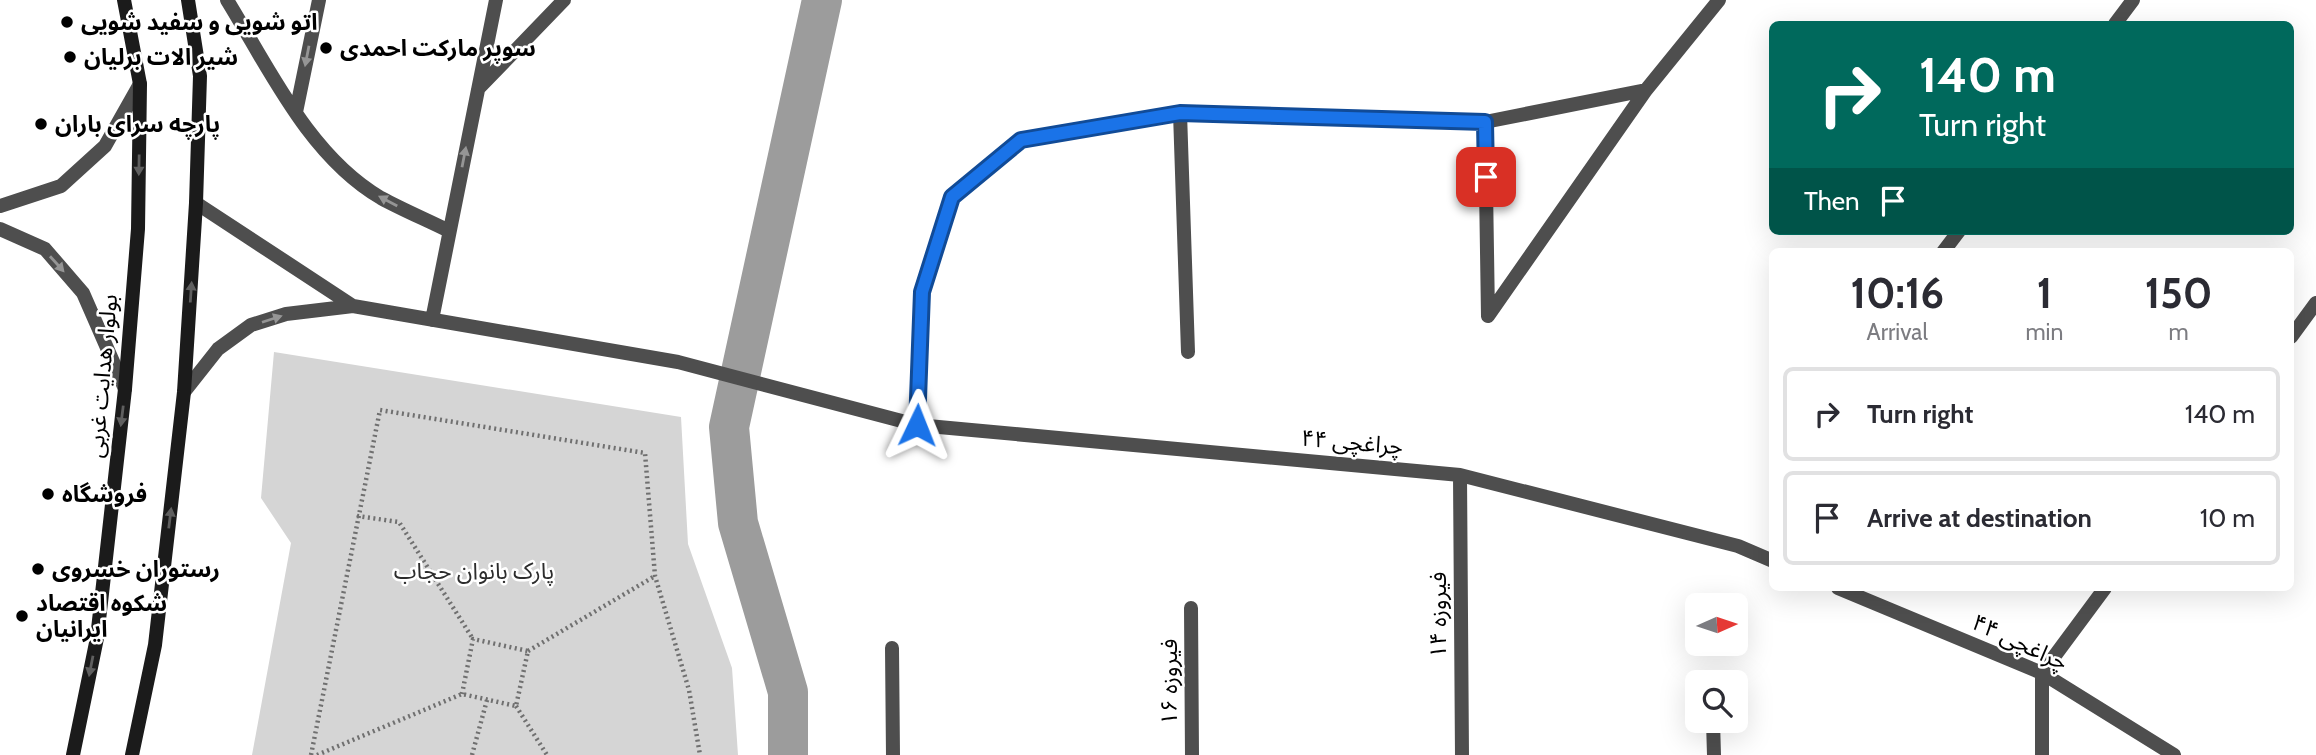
<!DOCTYPE html>
<meta charset="utf-8">
<style>
body{margin:0;font-family:Cabin,"Noto Sans Arabic",sans-serif;background:#f2f2f3;color:#2b2b33;height:100vh;display:flex;flex-direction:column;font-size:26px;white-space:nowrap}
*{box-sizing:border-box;margin:0}
p{font-size:23px;color:#7c7c81}
.icon{flex:none;width:38px;height:38px;fill:none;stroke:currentColor;stroke-width:2;stroke-linecap:round;stroke-linejoin:round}
.map{position:relative;flex:1;overflow:hidden}
.details{position:absolute;left:1769px;top:248px;width:525px;height:343px;display:flex;flex-direction:column;background:#fff;border-radius:10px;box-shadow:0 7px 28px #0002}
.details>*{flex:none}
.banner{position:absolute;left:1769px;top:21px;width:525px;height:214px;border-radius:10px;box-shadow:0 7px 28px #0002;background:#00695c;color:#fff;overflow:hidden}
.needle{width:46px;rotate:87deg}
.controls{position:absolute;left:1685px;top:593px;display:grid;gap:14px}
.controls a{display:grid;place-items:center;width:63px;height:63px;border-radius:10px;background:#fff;box-shadow:0 7px 28px #0002;font-size:35px}
.pin{position:absolute;display:grid;place-items:center;width:60px;height:60px;color:#fff;margin:-30px;border-radius:14px;box-shadow:0 4px 10px #0006}
.me{position:absolute;width:77px;margin:-38px;rotate:2deg;stroke-linejoin:round;filter:drop-shadow(0 0 5px #0008)}
.turn{display:flex;align-items:center;gap:24px;height:147px;padding:0 35px;font-size:32px}
.turn .icon{width:91px;height:91px;stroke-width:2.5}
.turn b{display:block;font-size:49px;line-height:60px}
.then{display:flex;align-items:center;height:66px;padding:0 35px;background:#0003;gap:14px;font-size:26px}
.eta{display:flex;justify-content:space-evenly;align-items:center;height:119px;text-align:center}
.eta b{font-size:42px;font-weight:700;line-height:49px}
ul{padding:0;list-style:none}
li{display:flex;align-items:center;gap:21px;height:94px;margin:0 14px 10px;padding:0 21px;border:4px solid #e1e1e2;border-radius:10px}
li div{flex:1}
li b{display:block;font-size:26px}
li em{font-style:normal}
.map>svg:first-child{display:block}
.green{fill:#d5d5d5}
.lines{fill:none;stroke-linecap:round;stroke-linejoin:round}
.canal{stroke:#9c9c9c;stroke-width:40}
.path{stroke:#707070;stroke-width:4.5;stroke-dasharray:2 3.5;stroke-linecap:butt}
.street{stroke:#4e4e4e;stroke-width:14}
.secondary{stroke:#1b1b1b;stroke-width:14}
.oneway{fill:#959595}
.oneway2{fill:#5f5f5f}
.route-casing{stroke:#114b97;stroke-width:18}
.route{stroke:#1a73e8;stroke-width:12}
.poi-dot{fill:#000;stroke:#fff;stroke-width:2.5}
.labels{text-anchor:middle;stroke-width:5;stroke-linejoin:round;paint-order:stroke}
.poi-label{font-size:23px;font-weight:bold;fill:#000;stroke:#fff;text-anchor:start}
.street-label{font-size:23px;fill:#000;stroke:#fff}
.park-label{font-size:23px;fill:#2c2c2c;stroke:#fff}
</style>
<div class="map">
<svg width="2316" height="755" viewBox="0 0 2316 755">
<rect width="100%" height="100%" fill="#fff"/>
<path class="green" d="M274,352L681,417L688,544L732,668L738,755H252L291,543L261,498Z"/>
<g class="lines">
<path class="canal" d="M788,755V692L738,523L729,427L822,0"/>
<path class="path" d="M357,516L399,522L473,639
M528,651L655,576
M516,706L547,755
M311,755L380,410L645,453L655,576L689,690L700,755
M317,755L462,694L516,706L528,651L473,639L462,694
M472,755L487,700"/>
<path class="street" d="M227,0C269,68 309,156 381,198C403,210 427,220 449,231
M2115,24L2133,0
M478,89L564,0
M296,112L319,0
M1180,113L1188,352
M1485,122L1488,316
M196,203L353,306
M0,206L61,186L105,146L140,84
M0,229L45,249L83,293L125,389
M1943,252L1959,231
M1488,316L1646,90L1719,0
M432,320L496,0
M2291,337L2316,303
M184,392L218,349L251,325L286,314L353,306L678,362L917,425L1460,475L1738,546L1773,561
M917,425L922,292L952,197L1021,140L1180,113L1485,122L1646,90
M1460,475L1462,755
M1838,588L2042,673L2174,755
M1191,608L1192,755
M892,648L893,755
M1713,680V682
M1713,721L1714,755
M2042,755V673L2105,588"/>
<path class="secondary" d="M73,755L97,638L125,389L138,229L140,84L124,0
M132,755L155,645L184,392L196,203L200,76L188,0"/>
</g>
<defs><path id="oneway-solid" d="M-6-.8H1V-3.2L6.5 0L1 3.2V.8H-6Z" transform="scale(1.75)"/></defs>
<g class="oneway">
<use href="#oneway-solid" transform="translate(307 56) rotate(101)"/>
<use href="#oneway-solid" transform="translate(464 157) rotate(-79)"/>
<use href="#oneway-solid" transform="translate(388 201) rotate(-152)"/>
<use href="#oneway-solid" transform="translate(57 264) rotate(48)"/>
<use href="#oneway-solid" transform="translate(272 319) rotate(-18)"/>
</g>
<g class="oneway2">
<use href="#oneway-solid" transform="translate(139 165) rotate(91)"/>
<use href="#oneway-solid" transform="translate(191 292) rotate(-86)"/>
<use href="#oneway-solid" transform="translate(122 416) rotate(97)"/>
<use href="#oneway-solid" transform="translate(170 518) rotate(-83)"/>
<use href="#oneway-solid" transform="translate(91 666) rotate(101)"/>
</g>
<g class="lines">
<defs>
<path id="route" d="M917,425L922,292L952,197L1021,140L1180,113L1485,122L1486,177"/>
</defs>
<use href="#route" class="route-casing"/>
<use href="#route" class="route"/>
</g>
<g class="poi-dot">
<circle cx="67" cy="22" r="7"/>
<circle cx="326" cy="48" r="7"/>
<circle cx="70" cy="57" r="7"/>
<circle cx="41" cy="124" r="7"/>
<circle cx="48" cy="494" r="7"/>
<circle cx="38" cy="569" r="7"/>
<circle cx="22" cy="616" r="7"/>
</g>
<g class="labels">
<g class="poi-label">
<text x="81" y="30">اتو شویی و سفید شویی</text>
<text x="340" y="56">سوپر مارکت احمدی</text>
<text x="84" y="65">شیر الات برلیان</text>
<text x="55" y="132">پارچه سرای باران</text>
<text x="62" y="502">فروشگاه</text>
<text x="52" y="577">رستوران خسروی</text>
<text x="36" y="611">شکوه اقتصاد<tspan x="36" dy="26">ایرانیان</tspan></text>
</g>
<g class="street-label">
<text transform="translate(102 376) rotate(-85)" y="8">بولوار هدایت غربی</text>
<text transform="translate(1352 442) rotate(5)" y="8">چراغچی ۴۴</text>
<text transform="translate(1438 615) rotate(-90)" y="8">فیروزه ۱۴</text>
<text transform="translate(2020 642) rotate(25)" y="8">چراغچی ۴۴</text>
<text transform="translate(1169 682) rotate(-90)" y="8">فیروزه ۱۶</text>
</g>
<g class="park-label">
<text x="474" y="579">پارک بانوان حجاب</text>
</g>
</g>
</svg>
<div class="controls">
<a><svg class="needle" viewBox="-14 -14 28 28"><path d="M0-13l5 13h-10z" fill="#e53935"/><path d="M0 13l5-13h-10z" fill="#7c7c81"/></svg></a>
<a><svg class="icon" aria-label="search" viewBox="0 0 24 24"><circle cx="10" cy="10" r="6"/><path d="M15 15l6 6"/></svg></a>
</div>
<div class="pin" style="left:1486px;top:177px;background:#d93025"><svg class="icon" aria-label="arrive" viewBox="0 0 24 24"><path d="M6 21V4h12l-3 4 3 4H6"/></svg></div>
<svg class="me" style="left:917px;top:425px" viewBox="-20 -20 40 40"><path d="M0-17L14 15 0 8-14 15z" fill="#1a73e8" stroke="#fff" stroke-width="4"/></svg>
<div class="banner">
<div class="turn"><svg class="icon" aria-label="right" viewBox="0 0 24 24"><path d="M7 20v-9h11M14 6l5 5-5 5"/></svg><div><b>140 m</b>Turn right</div></div>
<div class="then">Then<svg class="icon" aria-label="arrive" viewBox="0 0 24 24"><path d="M6 21V4h12l-3 4 3 4H6"/></svg></div>
</div>
<section class="details">
<div class="eta">
<div><b>10:16</b><p>Arrival</p></div>
<div><b>1</b><p>min</p></div>
<div><b>150</b><p>m</p></div>
</div>
<ul>
<li><svg class="icon" aria-label="right" viewBox="0 0 24 24"><path d="M7 20v-9h11M14 6l5 5-5 5"/></svg><div><b>Turn right</b></div><em>140 m</em></li>
<li><svg class="icon" aria-label="arrive" viewBox="0 0 24 24"><path d="M6 21V4h12l-3 4 3 4H6"/></svg><div><b>Arrive at destination</b></div><em>10 m</em></li>
</ul>
</section>
</div>
